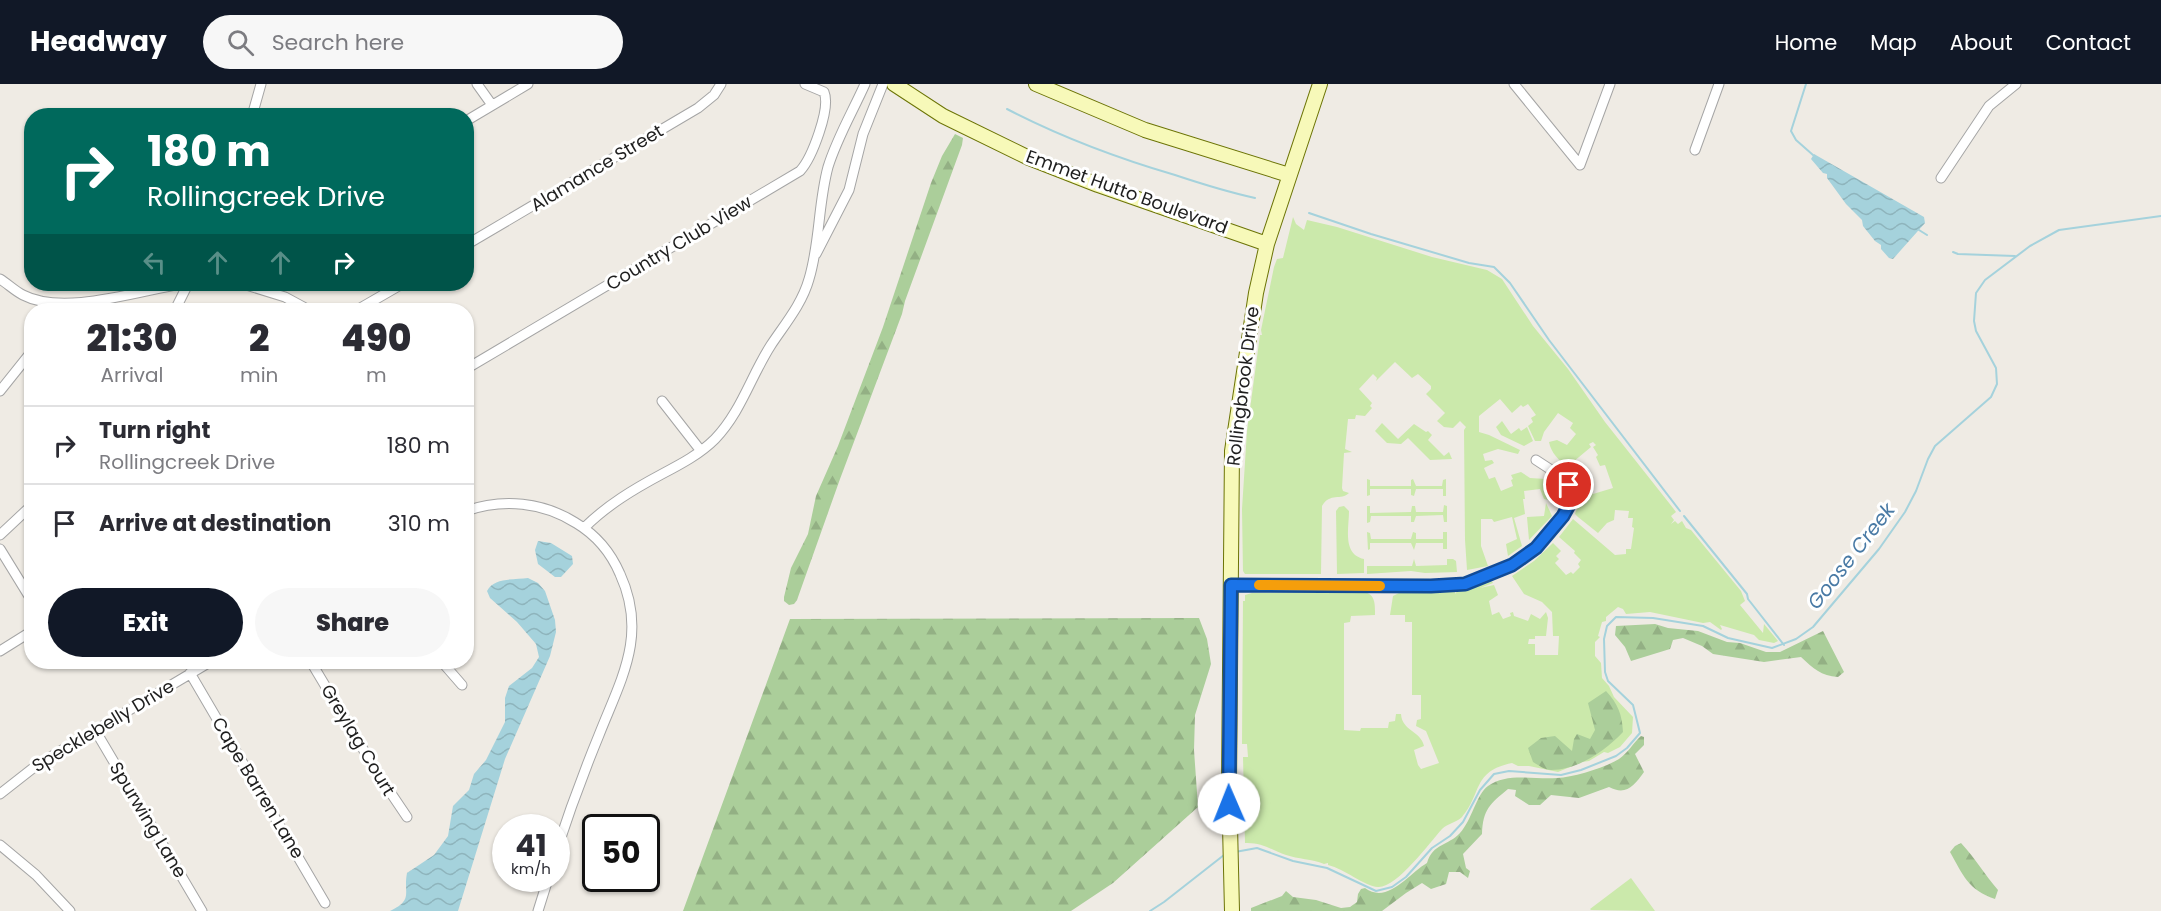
<!DOCTYPE html>
<style>
body{margin:0;font-family:Poppins,sans-serif;background:#f7f7f7;color:#2b2b33;height:100vh;display:flex;flex-direction:column;font-size:22px;white-space:nowrap}
*{box-sizing:border-box;margin:0}
p{font-size:20px;color:#7c7c81}
.icon{flex:none;width:33px;height:33px;fill:none;stroke:currentColor;stroke-width:2;stroke-linecap:round;stroke-linejoin:round}
.map{position:relative;flex:1;overflow:hidden}
.details{position:absolute;left:24px;top:219px;width:450px;height:366px;display:flex;flex-direction:column;background:#fff;border-radius:24px;box-shadow:0 2px 4px #0004}
.details>*{flex:none}
.top-card{position:absolute;left:24px;top:24px;width:450px;height:183px;border-radius:24px;box-shadow:0 2px 4px #0004;background:#00695c;color:#fff;overflow:hidden}
.speed{position:absolute;left:492px;top:730px;display:flex;gap:12px;font-size:30px;font-weight:700;text-align:center}
.speed>*{display:grid;place-content:center;width:78px;height:78px;border-radius:50%;background:#fff;box-shadow:0 2px 4px #0004;line-height:1}
.speed small{font-size:15px;font-weight:400}
.speed .limit{border:3px solid #111;border-radius:9px;background:#fff;color:#111}
.pin{position:absolute;display:grid;place-items:center;width:51px;height:51px;color:#fff;margin:-26px;border:3px solid #fff;border-radius:50%;box-shadow:0 2px 6px #0007}
.me{position:absolute;width:66px;margin:-33px;rotate:359deg;stroke-linejoin:round;filter:drop-shadow(0 0 4px #0008)}
.turn{display:flex;align-items:center;gap:21px;height:126px;padding:0 24px;font-size:27px}
.turn .icon{width:78px;height:78px;stroke-width:2.5}
.turn b{display:block;font-size:42px;line-height:51px}
.lanes{display:flex;align-items:center;height:57px;padding:0 24px;background:#0003;justify-content:center;gap:30px;direction:ltr}
.lanes .off{opacity:.35}
.eta{display:flex;justify-content:space-evenly;align-items:center;height:102px;text-align:center}
.eta b{font-size:36px;font-weight:800;line-height:42px}
.primary-button{display:flex;gap:12px;margin-top:auto;padding:12px 24px}
.primary-button a{flex:1;height:69px;border-radius:36px;background:#111827;color:#fff;font-size:24px;font-weight:800;line-height:69px;text-align:center}
.primary-button a+a{background:#f7f7f7;color:#2b2b33}
ul{padding:0;list-style:none}
li{display:flex;align-items:center;gap:18px;height:78px;padding:0 24px;border-top:2px solid #e1e1e2}
li div{flex:1}
li b{display:block;font-size:22px}
li em{font-style:normal}
header{display:flex;align-items:center;gap:36px;box-sizing:border-box;height:84px;padding:0 30px;background:#111827;color:#fff}
header strong{font-size:28px}
nav{display:flex;gap:33px;margin-inline-start:auto;font-size:21px}
.search{width:420px;height:54px;background:#f7f7f7;display:flex;align-items:center;gap:15px;box-sizing:border-box;padding:0 21px;border-radius:33px;color:#7c7c81;font-size:22px}
.map>svg:first-child{display:block}
.grass{fill:#cbe9ab}
.forest{fill:url(#forest-firs)}
.water{fill:url(#water-waves)}
.lines{fill:none;stroke-linecap:round;stroke-linejoin:round}
.stream{stroke:#a5d2dc;stroke-width:2}
.street-casing{stroke:#a5a5a5;stroke-width:11}
.secondary-casing{stroke:#6c7406;stroke-width:16}
.street{stroke:#fff;stroke-width:9}
.secondary{stroke:#f7f9b9;stroke-width:14}
.route-casing{stroke:#114b97;stroke-width:15}
.route{stroke:#1a73e8;stroke-width:10}
.slow{stroke:#f59e0b;stroke-width:10}
.labels{text-anchor:middle;stroke-width:6;stroke-linejoin:round;paint-order:stroke}
.street-label{font-size:18px;fill:#1e1e1e;stroke:#fff}
.water-label{font-size:20px;font-style:italic;fill:#497aa5;stroke:#fff}
</style>
<header>
<strong>Headway</strong>
<div class="search"><svg class="icon" aria-label="search" viewBox="0 0 24 24"><circle cx="10" cy="10" r="6"/><path d="M15 15l6 6"/></svg>Search here</div>
<nav><a>Home</a><a>Map</a><a>About</a><a>Contact</a></nav>
</header>
<div class="map">
<svg width="2161" height="827" viewBox="0 0 2161 827">
<defs>
<pattern id="forest-firs" width="22" height="20" patternUnits="userSpaceOnUse" patternTransform="scale(1.5)"><rect width="22" height="20" fill="#abce9a"/><path d="M5 1l3.5 6h-7zM16 11l3.5 6h-7z" fill="#93b084"/></pattern>
<pattern id="water-waves" width="16" height="10" patternUnits="userSpaceOnUse" patternTransform="scale(1.5)"><rect width="16" height="10" fill="#a5d2dc"/><path d="M0 5q4-4 8 0t8 0" fill="none" stroke="#8eb4bc"/></pattern>
</defs>
<rect width="100%" height="100%" fill="#efebe4"/>
<path class="grass" d="M1293,133L1296,140L1304,146L1307,136L1337,143L1432,173L1487,186L1502,195L1533,242L1568,285L1605,338L1673,424L1676,428L1671,432L1674,436L1671,440L1675,437L1678,440L1682,437L1686,444L1691,446L1741,507L1745,517L1740,521L1763,549L1764,540L1778,557L1774,559L1759,556L1754,551L1720,541L1722,545L1721,546L1710,538L1703,539L1650,528L1626,530L1623,525L1618,523L1606,533V537L1602,538L1598,552L1600,553L1595,558V572L1601,579L1602,594L1609,602L1614,613L1633,633L1632,649L1620,663L1608,669L1604,668L1589,677L1582,678L1558,688L1529,682H1518L1512,679C1472,687 1482,710 1462,733C1456,739 1448,739 1442,745C1430,758 1397,804 1378,803C1364,802 1345,785 1328,781V779L1324,780C1312,775 1298,775 1286,771C1272,766 1261,758 1245,759L1243,673H1248L1247,660H1242L1243,514V517H1245V511L1252,509L1364,508C1376,510 1375,522 1375,531L1351,532L1350,538L1344,539V646L1360,647L1361,644H1388L1389,638L1395,637L1396,630H1401C1402,647 1421,647 1424,662L1414,666L1418,681L1421,685L1439,679L1426,647L1416,642L1417,636L1421,635V611H1412V538H1405V531H1390L1393,512L1401,508L1455,507V510L1457,507L1492,497L1493,499L1480,504L1494,501L1498,511L1489,517L1492,531L1499,528L1503,535L1511,532L1510,529L1513,528L1514,532L1528,537L1531,530L1540,535L1546,528L1548,534L1546,552H1535V555H1529L1528,560H1535V571H1558L1559,552H1553L1552,528L1542,518L1524,510L1512,492L1534,477L1553,459L1561,467L1556,472L1559,475L1555,479L1566,491L1571,488L1573,490L1580,483L1578,480L1581,476L1574,469L1575,467L1559,453L1573,435L1615,471L1626,470V465H1631L1634,444L1632,443L1633,434H1628L1629,427L1615,426L1614,436L1607,439L1598,449L1578,433L1575,430L1579,419L1578,403L1587,399L1593,410L1613,404L1605,381L1600,382L1596,373L1598,371L1593,363L1596,361L1593,358L1589,360L1591,363L1567,383C1559,376 1551,369 1549,358L1557,356L1567,361L1576,350L1570,344L1573,339L1558,329L1544,348L1541,357H1535L1528,342L1533,338L1531,334L1536,331L1528,320L1523,323L1521,321L1512,329L1500,315L1479,332V348L1489,351L1520,366L1518,370L1498,365L1483,370L1485,377L1492,376L1494,379L1484,384L1489,395L1495,393L1501,407L1513,402L1511,396L1513,395L1511,391L1521,388L1530,394L1546,395L1548,416L1544,415L1540,405L1524,407L1525,415H1523L1525,430L1514,434L1522,462L1508,472L1506,460L1517,455L1512,433L1494,438L1492,435H1481V462L1488,482L1467,486L1465,456L1464,346L1466,343L1460,337L1453,344L1444,343L1437,337L1445,329L1426,310L1431,305V302L1418,290L1412,294L1395,278L1376,297L1377,294L1373,290L1359,305L1372,319L1370,322L1372,324L1365,332L1356,331L1355,335H1348L1345,365L1352,368L1344,369L1342,404L1343,407L1349,409C1341,417 1330,408 1322,422L1321,490H1245L1243,487V489L1242,425L1247,347L1260,251H1262L1261,246L1274,183L1277,175L1283,174Z
M1502,337L1511,350L1519,344L1521,347L1527,343L1533,357L1524,362L1501,351L1496,343Z
M1382,339L1398,355L1414,340L1426,348L1428,347L1432,351L1428,356L1444,372L1449,368L1452,375L1430,376L1408,354L1401,360L1387,359L1375,347Z
M1367,395L1370,396V402H1411V396L1413,395L1416,402H1442L1443,396L1446,395V412H1443V405H1416L1414,412L1411,411V405H1370V411L1367,412Z
M1546,419L1552,432L1529,456L1527,433L1544,432Z
M1444,421L1447,422V438H1444L1443,431L1416,432L1414,438H1411V432H1371L1370,438L1367,439V422H1370V429L1411,428L1412,422H1415L1416,428H1443Z
M1344,422L1349,427C1349,444 1342,470 1364,475V489L1337,490L1336,427L1339,423Z
M1367,448L1370,449L1371,455H1411L1413,448L1416,449V455H1443V448H1447V465H1443V459H1416L1414,466L1411,459H1370V465L1368,466Z
M1414,475L1416,482L1447,481V475H1453L1456,477L1457,488L1425,489L1411,487L1367,490V482H1412Z
M1631,794L1655,827L1591,826L1590,825Z"/>
<path class="forest" d="M955,50L963,54L962,61L905,217L902,230L840,395L797,516L794,520L789,521L784,517V513L791,484L808,450L816,412L838,362L883,243L931,99L942,72Z
M1199,534L1207,555L1211,580L1195,631L1194,666L1198,723L1113,799L1071,827H683L790,535Z
M1655,540L1668,544L1698,547L1727,558L1740,559L1766,568H1780L1823,547L1844,588L1838,593C1821,592 1813,584 1801,573L1764,578L1713,570L1702,562L1683,554L1673,556L1670,565L1631,577L1625,563L1615,551L1616,542Z
M1606,607C1618,620 1622,630 1623,648C1605,667 1578,686 1551,686C1545,686 1538,681 1533,678L1528,664L1541,654L1555,652L1572,667L1574,655L1577,650L1590,655L1595,646L1588,619Z
M1641,652L1644,653V661L1635,670L1644,688C1634,702 1626,712 1609,703L1579,714L1551,711L1540,721H1529L1515,712L1516,706L1508,705C1490,720 1483,725 1482,750L1463,770L1466,784L1470,787L1468,794L1460,788H1449L1446,800L1431,805L1422,799L1406,809L1382,827H1251V824L1282,812L1286,807L1293,813L1316,816L1341,824L1350,823L1357,818L1358,810L1361,805L1365,804C1388,821 1409,789 1427,779C1433,759 1448,762 1460,749C1472,736 1476,711 1488,702C1507,688 1535,696 1557,694C1574,693 1604,684 1619,675C1628,669 1633,659 1641,652Z
M1961,759C1975,774 1985,791 1998,806L1995,815C1968,806 1963,791 1950,768L1955,762Z"/>
<path class="water" d="M1814,70L1924,133L1925,139L1893,175L1889,174L1881,165V161L1875,157L1863,142L1862,136L1846,120L1827,94V90L1823,89L1811,75Z
M538,457L551,459L572,472L573,480L561,493H555L538,480L535,466Z
M528,494L538,499L545,507L555,536L556,548L550,572L505,675L458,827H390C414,816 403,809 407,789L434,771L448,752L453,722L469,706L474,690L486,676L505,638V614L509,602L532,584L539,573L536,560L517,538L490,514L487,507C494,493 515,496 528,494Z"/>
<g class="lines">
<path class="stream" d="M1806,0L1791,47L1796,56L1813,71
M1007,25C1061,53 1117,74 1175,91C1202,100 1228,108 1255,114
M1309,129L1371,150L1469,179L1494,183L1510,199L1549,256L1680,427
M1919,146L1927,151
M1953,168L1958,170L2015,172
M1684,432L1747,510L1748,515L1784,561
M1235,768L1257,764L1293,777L1327,784L1376,807L1392,803L1406,793L1432,764L1450,752L1463,738L1480,706L1494,690L1509,687L1561,691L1581,686L1616,672L1627,664L1640,649L1633,621L1608,597L1605,588L1604,555L1607,542L1616,533L1653,534L1703,542L1728,554L1772,564L1796,555L1813,543L1879,465L1905,428L1916,407L1928,375L1935,362L1991,313L1997,300L1996,284L1976,247L1974,237L1976,209L1985,196L2030,162L2059,146L2161,132
M1150,827L1164,818L1224,771"/>
<defs>
<path id="street" d="M477,0L492,21
M1514,0L1580,81
M252,32L261,0
M466,37L528,0
M1695,66L1719,0
M1580,81L1610,0
M1941,94L1989,22L2016,0
M466,161L698,24L714,11L721,0
M816,170L849,106L863,50L883,0
M0,195C8,200 15,207 23,211C63,232 138,207 181,200
M243,200L285,213L309,226
M175,226L188,200
M357,226L402,200
M466,285L800,87C812,74 831,24 824,8L805,0
M0,307L32,267
M662,317L701,367
M466,427C503,414 543,418 576,439C596,451 611,469 620,490C648,551 621,595 599,651C583,690 569,728 556,768
M584,444C607,421 634,405 662,390C681,380 700,370 715,355C741,328 751,292 771,261C785,240 802,220 809,195C820,159 818,120 828,83C837,54 853,27 865,0
M0,451L32,421
M0,465L32,517
M1231,501L1431,502L1465,500L1487,493L1512,481L1536,464L1555,444L1569,421V401L1562,393L1536,376
M0,567L32,547
M311,578L378,690L407,733
M442,578L462,601
M190,589L325,819
M95,646L202,827
M0,710L37,681L210,578
M0,761L36,791L70,827
M538,827L548,795"/>
<path id="secondary" d="M894,0L943,32L1029,74L1098,101L1267,160
M1036,0L1145,46L1289,91
M1232,827L1229,699L1232,367L1256,209L1267,160L1320,0"/>
</defs>
<use href="#street" class="street-casing"/>
<use href="#secondary" class="secondary-casing"/>
<use href="#street" class="street"/>
<use href="#secondary" class="secondary"/>
</g>
<g class="lines">
<defs>
<path id="route" d="M1229,720L1231,501L1431,502L1465,500L1512,481L1536,464L1563,432L1569,421V401"/>
</defs>
<use href="#route" class="route-casing"/>
<use href="#route" class="route"/>
<path class="slow" d="M1259,501L1380,502"/>
</g>
<g class="labels">
<g class="street-label">
<text transform="translate(597 84) rotate(-31)" y="6">Alamance Street</text>
<text transform="translate(1127 108) rotate(20)" y="6">Emmet Hutto Boulevard</text>
<text transform="translate(679 159) rotate(-31)" y="6">Country Club View</text>
<text transform="translate(1243 302) rotate(-83)" y="6">Rollingbrook Drive</text>
<text transform="translate(103 642) rotate(-31)" y="6">Specklebelly Drive</text>
<text transform="translate(358 656) rotate(59)" y="6">Greylag Court</text>
<text transform="translate(258 704) rotate(59)" y="6">Cape Barren Lane</text>
<text transform="translate(148 736) rotate(59)" y="6">Spurwing Lane</text>
</g>
<g class="water-label">
<text transform="translate(1851 472) rotate(-52)" y="7">Goose Creek</text>
</g>
</g>
</svg>
<div class="speed"><div>41<small>km/h</small></div><div class="limit">50</div></div>
<div class="pin" style="left:1569px;top:401px;background:#d93025"><svg class="icon" aria-label="arrive" viewBox="0 0 24 24"><path d="M6 21V4h12l-3 4 3 4H6"/></svg></div>
<svg class="me" style="left:1229px;top:720px" viewBox="-20 -20 40 40"><circle r="19" fill="#fff"/><path d="M0-13L10 11 0 6-10 11z" fill="#1a73e8"/></svg>
<div class="top-card">
<div class="turn"><svg class="icon" aria-label="right" viewBox="0 0 24 24"><path d="M7 20v-9h11M14 6l5 5-5 5"/></svg><div><b>180 m</b>Rollingcreek Drive</div></div>
<div class="lanes"><svg class="icon off" aria-label="left" viewBox="0 0 24 24"><path d="M17 20v-9H6M10 6l-5 5 5 5"/></svg><svg class="icon off" aria-label="ahead" viewBox="0 0 24 24"><path d="M12 20V5M6 11l6-6 6 6"/></svg><svg class="icon off" aria-label="ahead" viewBox="0 0 24 24"><path d="M12 20V5M6 11l6-6 6 6"/></svg><svg class="icon" aria-label="right" viewBox="0 0 24 24"><path d="M7 20v-9h11M14 6l5 5-5 5"/></svg></div>
</div>
<section class="details">
<div class="eta">
<div><b>21:30</b><p>Arrival</p></div>
<div><b>2</b><p>min</p></div>
<div><b>490</b><p>m</p></div>
</div>
<ul>
<li><svg class="icon" aria-label="right" viewBox="0 0 24 24"><path d="M7 20v-9h11M14 6l5 5-5 5"/></svg><div><b>Turn right</b><p>Rollingcreek Drive</p></div><em>180 m</em></li>
<li><svg class="icon" aria-label="arrive" viewBox="0 0 24 24"><path d="M6 21V4h12l-3 4 3 4H6"/></svg><div><b>Arrive at destination</b></div><em>310 m</em></li>
</ul>
<div class="primary-button"><a>Exit</a><a>Share</a></div>
</section>
</div>
